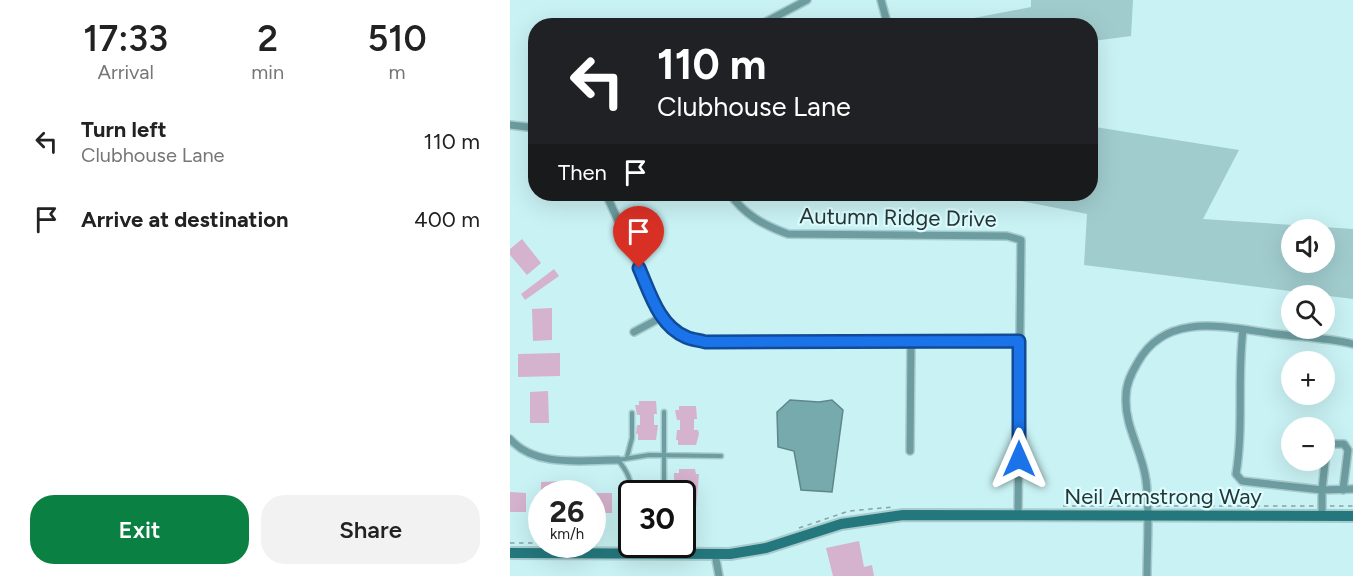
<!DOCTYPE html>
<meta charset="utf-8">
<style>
body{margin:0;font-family:Figtree,sans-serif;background:#f2f2f2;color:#222;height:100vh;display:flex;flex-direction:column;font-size:22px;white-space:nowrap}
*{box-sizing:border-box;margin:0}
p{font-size:20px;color:#767676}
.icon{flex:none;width:33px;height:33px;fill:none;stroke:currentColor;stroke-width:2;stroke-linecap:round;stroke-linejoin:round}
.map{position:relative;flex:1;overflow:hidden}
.details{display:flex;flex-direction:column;background:#fff;width:510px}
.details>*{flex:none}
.hud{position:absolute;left:18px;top:18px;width:570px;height:183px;border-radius:24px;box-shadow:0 6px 24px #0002;background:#202124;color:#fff;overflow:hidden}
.controls{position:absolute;left:771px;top:219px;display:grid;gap:12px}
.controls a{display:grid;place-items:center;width:54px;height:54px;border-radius:50%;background:#fff;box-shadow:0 6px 24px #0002;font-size:30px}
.speed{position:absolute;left:18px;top:480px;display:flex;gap:12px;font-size:30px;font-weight:700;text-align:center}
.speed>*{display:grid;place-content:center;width:78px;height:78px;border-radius:50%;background:#fff;box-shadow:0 6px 24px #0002;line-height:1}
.speed small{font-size:15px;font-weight:400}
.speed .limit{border:3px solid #111;border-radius:9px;background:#fff;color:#111}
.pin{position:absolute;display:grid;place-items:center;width:51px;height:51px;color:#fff;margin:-62px -26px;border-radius:50% 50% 50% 0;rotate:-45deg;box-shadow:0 0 6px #0007}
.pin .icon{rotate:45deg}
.me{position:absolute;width:66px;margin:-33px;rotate:0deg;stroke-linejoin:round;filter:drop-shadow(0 0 4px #0008)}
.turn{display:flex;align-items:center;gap:21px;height:126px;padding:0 30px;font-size:27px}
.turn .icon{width:78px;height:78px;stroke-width:2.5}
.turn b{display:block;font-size:42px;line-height:51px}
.then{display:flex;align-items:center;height:57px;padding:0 30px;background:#0003;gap:12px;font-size:22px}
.eta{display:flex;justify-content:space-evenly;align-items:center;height:102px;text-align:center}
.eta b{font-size:36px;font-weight:600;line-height:42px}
.primary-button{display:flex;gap:12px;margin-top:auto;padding:12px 30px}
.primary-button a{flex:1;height:69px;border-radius:24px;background:#0b8043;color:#fff;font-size:24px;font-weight:600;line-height:69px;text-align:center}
.primary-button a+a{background:#f2f2f2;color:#222}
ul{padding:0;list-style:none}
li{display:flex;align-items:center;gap:18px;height:78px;padding:0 30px}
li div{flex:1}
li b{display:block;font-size:22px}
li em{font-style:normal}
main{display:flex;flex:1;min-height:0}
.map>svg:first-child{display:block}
.green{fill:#a1ccce;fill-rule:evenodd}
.water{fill:#76aaac;stroke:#5e8789;stroke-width:1.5}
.building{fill:#d5b2cd}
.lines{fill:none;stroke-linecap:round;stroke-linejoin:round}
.service-casing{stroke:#a8ccce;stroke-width:7}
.minor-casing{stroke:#a8ccce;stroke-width:10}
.secondary-casing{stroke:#a8ccce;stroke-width:14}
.path{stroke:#85a3a5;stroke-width:1.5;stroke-dasharray:4.5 4.5;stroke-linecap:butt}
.service{stroke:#6d9da0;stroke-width:4}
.minor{stroke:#6d9da0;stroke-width:7}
.secondary{stroke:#24787d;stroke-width:10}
.route-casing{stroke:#114b97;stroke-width:15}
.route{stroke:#1a73e8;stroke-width:10}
.labels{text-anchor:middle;stroke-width:4.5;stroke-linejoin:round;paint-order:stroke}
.street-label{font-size:22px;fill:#263637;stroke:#ddfdff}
</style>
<main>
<section class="details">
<div class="eta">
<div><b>17:33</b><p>Arrival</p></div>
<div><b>2</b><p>min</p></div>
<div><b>510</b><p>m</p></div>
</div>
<ul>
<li><svg class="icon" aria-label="left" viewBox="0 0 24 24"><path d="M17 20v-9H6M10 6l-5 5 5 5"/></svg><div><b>Turn left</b><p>Clubhouse Lane</p></div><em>110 m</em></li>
<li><svg class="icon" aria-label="arrive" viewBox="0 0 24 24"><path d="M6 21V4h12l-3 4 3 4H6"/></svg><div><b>Arrive at destination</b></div><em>400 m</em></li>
</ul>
<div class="primary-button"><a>Exit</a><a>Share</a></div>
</section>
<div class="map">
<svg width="843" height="576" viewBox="0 0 843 576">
<rect width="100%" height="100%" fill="#c9f2f4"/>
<path class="green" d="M521,0H623L621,36L583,41L585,127L729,150L693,219L843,229V299L574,265L577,214L475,194H580V26H422L521,7ZM782,230H814V262H782Z"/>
<path class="water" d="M280,400L309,402L322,400L333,410L322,492L291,490L284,451L268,447L267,412Z"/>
<path class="building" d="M12,239L31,263L17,275L0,255V249Z
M44,269L49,276L15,300L11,294Z
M42,308V340L23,341L22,309Z
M50,353V376L8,377V354Z
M38,391L39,423H20V392Z
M129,401H146L147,414H144V425H148L146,440H128V434H126L127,425H130V415H127L125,405H129Z
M169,406H186L187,419H184V430H188L189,434L186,445H168V440H166L167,430H170V420H167L165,410H169Z
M169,469H185L186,474H189L186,508H172V494L167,491L164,479V473H169Z
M55,481V494H31V482Z
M128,483H144L146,494H126V488H128Z
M0,492L16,493V512H0Z
M102,493V513H82V493Z
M349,541L354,567L362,565L364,576H323L316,548Z"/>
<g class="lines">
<defs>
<path id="service" d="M117,457L122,438V413
M122,494C121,479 117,471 108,460L139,455L211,456
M154,494V412"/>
<path id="minor" d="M371,0L378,26
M248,26L297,0
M580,84H582
M0,125L26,128
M96,194L152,317C165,331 176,337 195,342L509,341
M220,194C235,215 253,225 278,234L497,236L511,240L508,515
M733,330C727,378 734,426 726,474L732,481L812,490L817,444H834L838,450L833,490
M124,332L152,317
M0,439C26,468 72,460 108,460
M400,451L401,342
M812,516V490L843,489
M205,554L209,576
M637,576C637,545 640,511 636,480C632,450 614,426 616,396C616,383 622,372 628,362C657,310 718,328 766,334C791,337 818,338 843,344"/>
<path id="secondary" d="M0,553L220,554L256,548L331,524L393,515L843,516"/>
</defs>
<use href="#service" class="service-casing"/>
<use href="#minor" class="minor-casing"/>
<use href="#secondary" class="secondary-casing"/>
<path class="path" d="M553,506H632
M646,506H806
M820,506H843
M289,528L339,511L383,507
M0,543H32
M82,544H88"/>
<use href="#service" class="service"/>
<use href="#minor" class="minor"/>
<use href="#secondary" class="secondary"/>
</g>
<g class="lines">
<defs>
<path id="route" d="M129,268C140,293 149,326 176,337C182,340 189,340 195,342L509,341V459"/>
</defs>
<use href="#route" class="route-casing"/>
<use href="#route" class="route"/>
</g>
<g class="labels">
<g class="street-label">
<text transform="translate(388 217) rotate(1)" y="8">Autumn Ridge Drive</text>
<text x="653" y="504">Neil Armstrong Way</text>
</g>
</g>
</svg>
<div class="controls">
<a><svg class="icon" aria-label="sound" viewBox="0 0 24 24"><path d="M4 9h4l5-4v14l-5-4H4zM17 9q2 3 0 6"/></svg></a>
<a><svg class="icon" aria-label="search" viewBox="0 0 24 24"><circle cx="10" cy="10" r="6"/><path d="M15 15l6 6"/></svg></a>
<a>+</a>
<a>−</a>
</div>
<div class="speed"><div>26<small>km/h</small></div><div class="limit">30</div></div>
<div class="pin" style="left:129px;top:268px;background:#d93025"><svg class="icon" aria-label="arrive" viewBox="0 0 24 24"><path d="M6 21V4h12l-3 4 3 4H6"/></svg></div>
<svg class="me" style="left:509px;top:459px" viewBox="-20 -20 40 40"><path d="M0-17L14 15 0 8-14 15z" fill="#1a73e8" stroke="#fff" stroke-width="4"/></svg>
<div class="hud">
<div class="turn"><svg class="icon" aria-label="left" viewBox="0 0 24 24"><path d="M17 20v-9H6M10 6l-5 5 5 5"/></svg><div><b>110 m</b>Clubhouse Lane</div></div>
<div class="then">Then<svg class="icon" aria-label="arrive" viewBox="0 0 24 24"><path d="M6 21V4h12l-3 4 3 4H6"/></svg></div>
</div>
</div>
</main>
